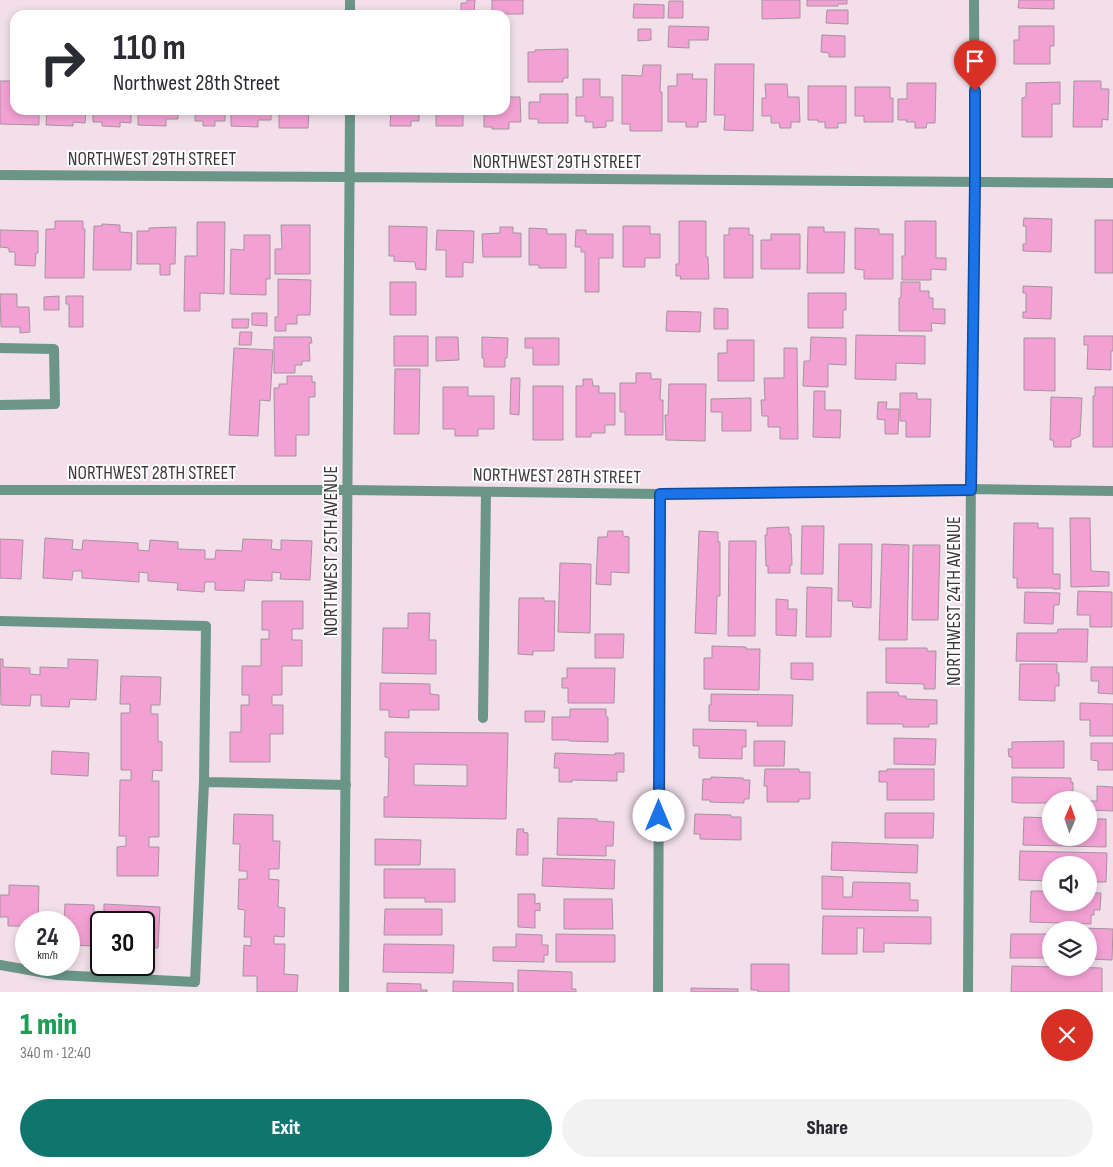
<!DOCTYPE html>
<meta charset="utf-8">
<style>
body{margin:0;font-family:"Sofia Sans Condensed",sans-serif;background:#f2f2f3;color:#2b2b33;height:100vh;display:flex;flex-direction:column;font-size:19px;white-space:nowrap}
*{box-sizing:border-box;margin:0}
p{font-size:16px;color:#7c7c81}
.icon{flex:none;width:28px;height:28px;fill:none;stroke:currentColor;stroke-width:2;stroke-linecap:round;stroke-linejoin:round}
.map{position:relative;height:992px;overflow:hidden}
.drawer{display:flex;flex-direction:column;background:#fff;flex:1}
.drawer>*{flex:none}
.guide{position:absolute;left:10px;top:10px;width:500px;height:105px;border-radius:15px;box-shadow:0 2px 8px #0003;background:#fff;color:#2b2b33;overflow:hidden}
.needle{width:32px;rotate:2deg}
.controls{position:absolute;left:1042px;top:791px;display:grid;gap:10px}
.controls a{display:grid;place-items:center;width:55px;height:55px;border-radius:50%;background:#fff;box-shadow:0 2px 8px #0003;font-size:25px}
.speed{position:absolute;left:15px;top:911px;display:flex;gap:10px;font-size:25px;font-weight:700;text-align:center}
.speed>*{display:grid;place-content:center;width:65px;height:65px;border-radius:50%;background:#fff;box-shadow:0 2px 8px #0003;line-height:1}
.speed small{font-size:12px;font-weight:400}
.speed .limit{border:2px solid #111;border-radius:8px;background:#fff;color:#111}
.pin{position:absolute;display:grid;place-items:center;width:42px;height:42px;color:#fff;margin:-51px -21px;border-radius:50% 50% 50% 0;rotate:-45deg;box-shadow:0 0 5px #0007}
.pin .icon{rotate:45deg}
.me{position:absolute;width:55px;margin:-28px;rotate:0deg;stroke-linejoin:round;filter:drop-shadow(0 0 4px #0008)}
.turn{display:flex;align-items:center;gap:18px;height:105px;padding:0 20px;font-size:22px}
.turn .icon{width:65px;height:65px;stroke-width:2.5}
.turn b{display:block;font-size:35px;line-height:42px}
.round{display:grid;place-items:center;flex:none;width:52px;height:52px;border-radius:26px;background:#f2f2f3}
.summary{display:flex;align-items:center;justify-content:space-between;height:85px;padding:0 20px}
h1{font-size:30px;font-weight:800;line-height:38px;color:#1e9e55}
.cta{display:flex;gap:10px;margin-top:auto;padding:10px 20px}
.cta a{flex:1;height:58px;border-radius:30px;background:#0f766e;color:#fff;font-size:20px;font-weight:800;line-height:58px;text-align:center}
.cta a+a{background:#f2f2f3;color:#2b2b33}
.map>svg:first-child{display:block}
.building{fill:#f3a1d5;stroke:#a5949e;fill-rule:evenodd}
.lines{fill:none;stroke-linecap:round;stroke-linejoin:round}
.service{stroke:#6b9687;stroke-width:10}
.minor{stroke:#6b9687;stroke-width:10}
.tertiary{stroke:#6b9687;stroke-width:10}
.route-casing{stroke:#114b97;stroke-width:12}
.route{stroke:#1a73e8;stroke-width:9}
.labels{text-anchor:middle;stroke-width:4;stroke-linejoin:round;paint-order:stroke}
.street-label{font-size:19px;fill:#3e373b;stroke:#fff}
</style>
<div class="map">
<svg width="1113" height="992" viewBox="0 0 1113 992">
<rect width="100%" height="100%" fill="#f2dfea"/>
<path class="building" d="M467,0H475L474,15H461V3H467Z
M492,0H523V14H492Z
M762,0H800V18L762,19Z
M807,0H847V4H838V6H807Z
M1019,0H1054V9L1018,8Z
M669,1H683V18H668Z
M634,4L664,5V18H633Z
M827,10H848V24L826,23Z
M669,26L709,27L708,40H689V48L668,47Z
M1019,26H1054V46H1050V64H1014V40H1019Z
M638,29H651V40L638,41Z
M822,35L845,36V57H829V53L821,52Z
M568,49V78H563V82H528V52H535V50Z
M715,64H754L753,131L724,130L725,115H714Z
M643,65H661L660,92H662V131H630V124H622V75L642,76Z
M677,74H693L692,79H707L706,122H698V127H686V122H668V86H677Z
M583,79H600V97H613V121H606V127L593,128V122H585V116H576V97H583Z
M0,81H15V110H39V125L0,124Z
M1074,81H1101V89H1109L1108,120L1102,119V127H1073Z
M1060,82V104H1052V137H1022V98L1026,97V83Z
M907,83H936L935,123H927L926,128H915V122H906L907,120H898V99H907Z
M765,84H787L788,97H799L800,122H791V128H780L779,123H771V116H762V98H766Z
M505,85H507V97H520L521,122H509V129H492V127H484V110H505Z
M808,86H846V123H838V128H825V122H818V120H808Z
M855,87H890V98H893V122H864V116H855Z
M540,94H568V123H538V119H529V102H540Z
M47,110H86L85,123L73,122V126L46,125Z
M93,110H131V123L120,122V127L102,126V122H93Z
M138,110H178V119H166V126L138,125Z
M195,110H225V121H215V126H203V121H195Z
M231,110H271V120H258V127L231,126Z
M279,110H309L308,128H279Z
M391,110H419V121H411V126H390Z
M436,110H463V126H436Z
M1024,218L1052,219L1051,252L1023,251V244H1026V226H1023Z
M1095,220H1113V273H1095Z
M55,221H83V229H85L84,278H45L46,229H55Z
M679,221H706V257H708L709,279H680L681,276H676V264H679Z
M905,221H936V258H946V270L931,269V280H902V256H905Z
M197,222H225L224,294L200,293V311H184L185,256H197Z
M102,224L120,225V232L132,233L131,270H93L94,226H102Z
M281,225H310V274H275V249H282Z
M389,226L427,227L426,270L416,269L415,262L394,261V256H389Z
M623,226H650V234H660V258H645V267H623Z
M176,227L175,264H170V275H160V264H137V231H149V228Z
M500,227H513V233H521V257H483L482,234L500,233Z
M808,227H824V232H845L844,273H807Z
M529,228L547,229V234H566V268H539V265H529Z
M729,228H749V235H753V278H724V235H729Z
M855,228L879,229V234H893V279H864V270L855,269Z
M0,230L38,231V253H36L35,266L15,265V252H9V248L0,247Z
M437,230L474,231L473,263L463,262V277H446V250H436Z
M576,230H586V234H613V258H599V292H585V252H581V247H575Z
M771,234H800V269H761V240H771Z
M244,235H270V279H266V295L230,294L231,249L244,250Z
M278,279L311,280L310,315H297V324H286V331H275V317H278Z
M390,282H416V315H390Z
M901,282H920V291H929V298H933V309H945V324L931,323L932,331H899V298H901Z
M1023,286L1052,287L1051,319L1023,318V312H1026V293H1023Z
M808,293H846V310H843V328H808Z
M0,294H17V307H29L30,332L20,333V327H1Z
M59,296V310H44V297Z
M66,296H83V327H69V304H66Z
M714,308L728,309V329H714Z
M667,311L701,312L700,332L666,331Z
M252,313H267V326L252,325Z
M232,319H249L248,328H232Z
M240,332H252L251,345H239Z
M856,335L925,336V364L896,363V380L855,379Z
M394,336H428V366H394Z
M1084,336H1113V351H1111V370L1087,369L1088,345H1084Z
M274,337H311L312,343H309L310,361H302V365H295V373H274Z
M436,337H458L459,360L436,361Z
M482,337L508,338L507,358H505V367H484V358H482Z
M811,337L846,338V365L828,364V387L803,386L804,361H810Z
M525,338H559V365H533V348H525Z
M1024,338H1055V391L1024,390Z
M727,340H754V381H718V353H727Z
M234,348L273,350L270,401L260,400L258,436L229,435Z
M784,348H797L798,439H780V427H768V416H762L761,400H765L764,378H784Z
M395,369H420L419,434H394Z
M636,373H651V379H661L660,400H663V435H625V412H620V383H636Z
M287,376H312V382H315V397H309V435H296V456H275L274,388H279V384H287Z
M511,378H520L519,415L510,414Z
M583,379H592L593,386H599V393H615V425H605V433H591V437H576V386H583Z
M669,384H706L705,441L666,440L665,415H668Z
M533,386H563V440H533Z
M443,387H468V396H494V429H478V436H455V429H443Z
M1095,387H1113V447H1093V396H1095Z
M814,391H825V410H841L840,438L813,437Z
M900,393H917V399H931L930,437H906V421H900Z
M1051,397L1082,398L1080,436L1071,440V447H1054L1053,440H1050Z
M751,398V431H722V412H711V399Z
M878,402H887L886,409H899L898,434H885V420L877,419Z
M1070,518H1090L1091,571L1109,572V586L1071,587Z
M1014,523H1038V528H1053V574H1060V589H1053V588H1017V578H1013Z
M802,526H824L823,574H801Z
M789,527V534H791L792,565H790V573H768V566H766L765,535H767V528Z
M608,531H623V536L629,537V573L611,572V585L596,584L598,537H607Z
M699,531L718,532V542H720V596H717L716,634L695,633Z
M45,538L73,540L72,549L82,550L83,540L138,543V550L149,551L150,540L178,542V549L205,550V559H215L216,550L242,551L243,539L272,540L271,549L281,550V540L312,541L310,580L280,579L281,573L272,572V581L245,580L244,591L215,590V582H205L204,592L177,590L178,583L148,581V573L139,572V582L82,578V571H73L72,580L43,578Z
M0,539L23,540L21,579L0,578Z
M729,541H756L755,636H728Z
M839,544H872L871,608L853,607L852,601H838Z
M882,544L909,545L907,640H879Z
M913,545H940L938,620H912Z
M560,563L591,564L590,633L558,632Z
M807,587L832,588L831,637H806Z
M1078,591L1112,592V627H1090V615H1077Z
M1025,592L1060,593L1059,605H1054L1053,624L1024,623Z
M519,598H544V601H555L554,651H533V655L518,654Z
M776,599L788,600V609H797L796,636L776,635Z
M262,601H303V629H292V640H302V666H282V695H272V705H283V734H270V762H230V732H241V705H249V695H242V666H261V639H269V630H262Z
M408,613H430L429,640H436V674L382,673L383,628H408Z
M1058,629H1088L1087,662L1016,661L1017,633H1057Z
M595,634H624L623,658H595Z
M712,646L746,647V649H760L759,690L704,689V658H712Z
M886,648H927V651H936L935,689H924V684L886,683Z
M0,659H3V667L30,668V674L40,675V667L68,668V659L98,660L96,700L70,699L69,707L41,706V695H31L30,706L1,705Z
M791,663H813V680L791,679Z
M1020,664H1057V673H1059V686H1055V701L1019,700Z
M1091,667H1113V694L1098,693L1099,681H1091Z
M567,668H615L614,703H568V688H562V678H567Z
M121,676L161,677L160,705H151V714H158V741L162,742V771L153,770L152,781H159V837H149V847H159L158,876H117V847L126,846V836H119L120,780H131V770H121V713H130V704H120Z
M380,683L430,684V694L439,695V710H409V718L389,717V710H380Z
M867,692H898L899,696H906V699L937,700V724H929V727H903V724H867Z
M711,694L793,695L792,726H757L758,722L709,721V705H711Z
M1080,703L1113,704V736H1090V720H1080Z
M570,709H606V717H608V742L569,741V740H552V717H570Z
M525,711H545L544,722H525Z
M693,729L746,730V747H742V759L699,758V746H693Z
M385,732L508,733L506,819L384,817V797H388L389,758L385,757ZM414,764L467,765V786L414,785Z
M894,738L936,739L935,765L894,764Z
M754,741H785L784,766H754Z
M1064,741V768H1012V757H1009L1008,749H1012V742Z
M1091,743H1113V770H1098V761L1091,760Z
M52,751L89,753L88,776L51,774Z
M555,753L615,755V753H624V772H617V781L572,780V782H559V768H554Z
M765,769H799V772H810V799H799V802H767V786H764Z
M887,769H934V800H887V782H879V771H887Z
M711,777L743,778L744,780H750L749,799H744V803L710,802V800H702L703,779H711Z
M1012,777L1071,778V783L1073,782V792L1071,791L1070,800H1051V803H1019L1012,802Z
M1097,786L1113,787V811L1090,810V801H1097Z
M885,813H934L933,838H885Z
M234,814L273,815V841H280L279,869H269V879L279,880L278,907L285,908L284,937L274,936V944H285L284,974L298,975L297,992H257V976H243L244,945L251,946V937H244L245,910L238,909L239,879H247V871H239L240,844H233Z
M695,814L731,815V817H741V840L700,839V834H694Z
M1024,817L1051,818V838H1089V819H1106V847L1023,845Z
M558,818L597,819V821L614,822L613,846H606V856L557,855Z
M517,829H524L523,832L528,833V855H516Z
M375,839L421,840L420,865H375Z
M832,842L918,845L917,873L831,870Z
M1020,851L1107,853L1106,882H1089V865H1051V881L1019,880Z
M543,858L615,860L614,889L542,886Z
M384,869H455V902H425V898H384Z
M822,876L843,877V897H852L853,882L910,883V900H918V911L822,909Z
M9,885L39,886L38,922H26V926H8V917H0V895H9Z
M1031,891H1051V902H1089V893H1101L1100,910H1094V915H1091V924L1030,922Z
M518,894H535V904L540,903V911L535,910V928L518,927Z
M564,899H612L613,929H564Z
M65,904L94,905V915H104V904L160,907L158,948H144V922H101V937L93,936V946L69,945V922H64Z
M385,909H442V935H384Z
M823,916L931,917V944L884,943V952H863L864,928H857V954H822Z
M1082,928L1113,929L1112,960L1091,959V945H1089V930H1082Z
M516,934L542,935V945H548V955H544V962L493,961V947H516Z
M556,934L615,935V962H556Z
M1011,934H1051V958H1010Z
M384,944L454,945L453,973L383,972Z
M751,964H789V992H758V990H751Z
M1012,966L1102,968V992H1011Z
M518,970L572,972V989H576V992H518Z
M453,981L513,983V992H453Z
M387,983L421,984V990H427V992H387Z
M691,988L738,989V992H691Z"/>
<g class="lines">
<path class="service" d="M0,348L54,349L55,404L0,405
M0,621L206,626L204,782L195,982L57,975L0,965
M483,718L486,492
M204,782L346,785"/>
<path class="minor" d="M350,0V15
M0,175L350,177L1113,183
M344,992L350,110
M658,992L660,494
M968,992L971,468L975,182L974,0"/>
<path class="tertiary" d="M0,490H347L660,494L971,489L1113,491"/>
</g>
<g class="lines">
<defs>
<path id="route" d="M659,816L660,494L971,490L975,182V91"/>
</defs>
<use href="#route" class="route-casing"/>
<use href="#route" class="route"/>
</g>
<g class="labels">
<g class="street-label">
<text x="152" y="165">NORTHWEST 29TH STREET</text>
<text x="557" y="168">NORTHWEST 29TH STREET</text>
<text x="152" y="479">NORTHWEST 28TH STREET</text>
<text transform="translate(557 475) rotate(1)" y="7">NORTHWEST 28TH STREET</text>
<text transform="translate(330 551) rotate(-90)" y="7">NORTHWEST 25TH AVENUE</text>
<text transform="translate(953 601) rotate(-90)" y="7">NORTHWEST 24TH AVENUE</text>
</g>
</g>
</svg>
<div class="controls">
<a><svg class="needle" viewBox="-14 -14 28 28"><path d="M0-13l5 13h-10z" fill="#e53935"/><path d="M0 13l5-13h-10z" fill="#7c7c81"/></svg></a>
<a><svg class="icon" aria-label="sound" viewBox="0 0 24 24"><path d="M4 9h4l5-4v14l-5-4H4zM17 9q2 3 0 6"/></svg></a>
<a><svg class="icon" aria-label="layers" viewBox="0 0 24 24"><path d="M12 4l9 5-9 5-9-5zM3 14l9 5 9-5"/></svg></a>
</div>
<div class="speed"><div>24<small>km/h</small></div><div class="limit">30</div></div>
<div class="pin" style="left:975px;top:91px;background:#d93025"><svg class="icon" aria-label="arrive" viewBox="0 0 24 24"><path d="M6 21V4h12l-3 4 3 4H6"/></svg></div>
<svg class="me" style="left:659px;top:816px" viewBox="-20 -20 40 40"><circle r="19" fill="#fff"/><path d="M0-13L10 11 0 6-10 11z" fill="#1a73e8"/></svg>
<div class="guide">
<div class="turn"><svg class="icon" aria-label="right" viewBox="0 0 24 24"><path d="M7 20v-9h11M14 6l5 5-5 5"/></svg><div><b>110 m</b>Northwest 28th Street</div></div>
</div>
</div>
<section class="drawer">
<div class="summary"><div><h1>1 min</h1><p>340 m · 12:40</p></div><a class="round" style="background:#d93025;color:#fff"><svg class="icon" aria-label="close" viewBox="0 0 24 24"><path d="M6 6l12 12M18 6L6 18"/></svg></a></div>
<div class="cta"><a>Exit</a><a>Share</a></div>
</section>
